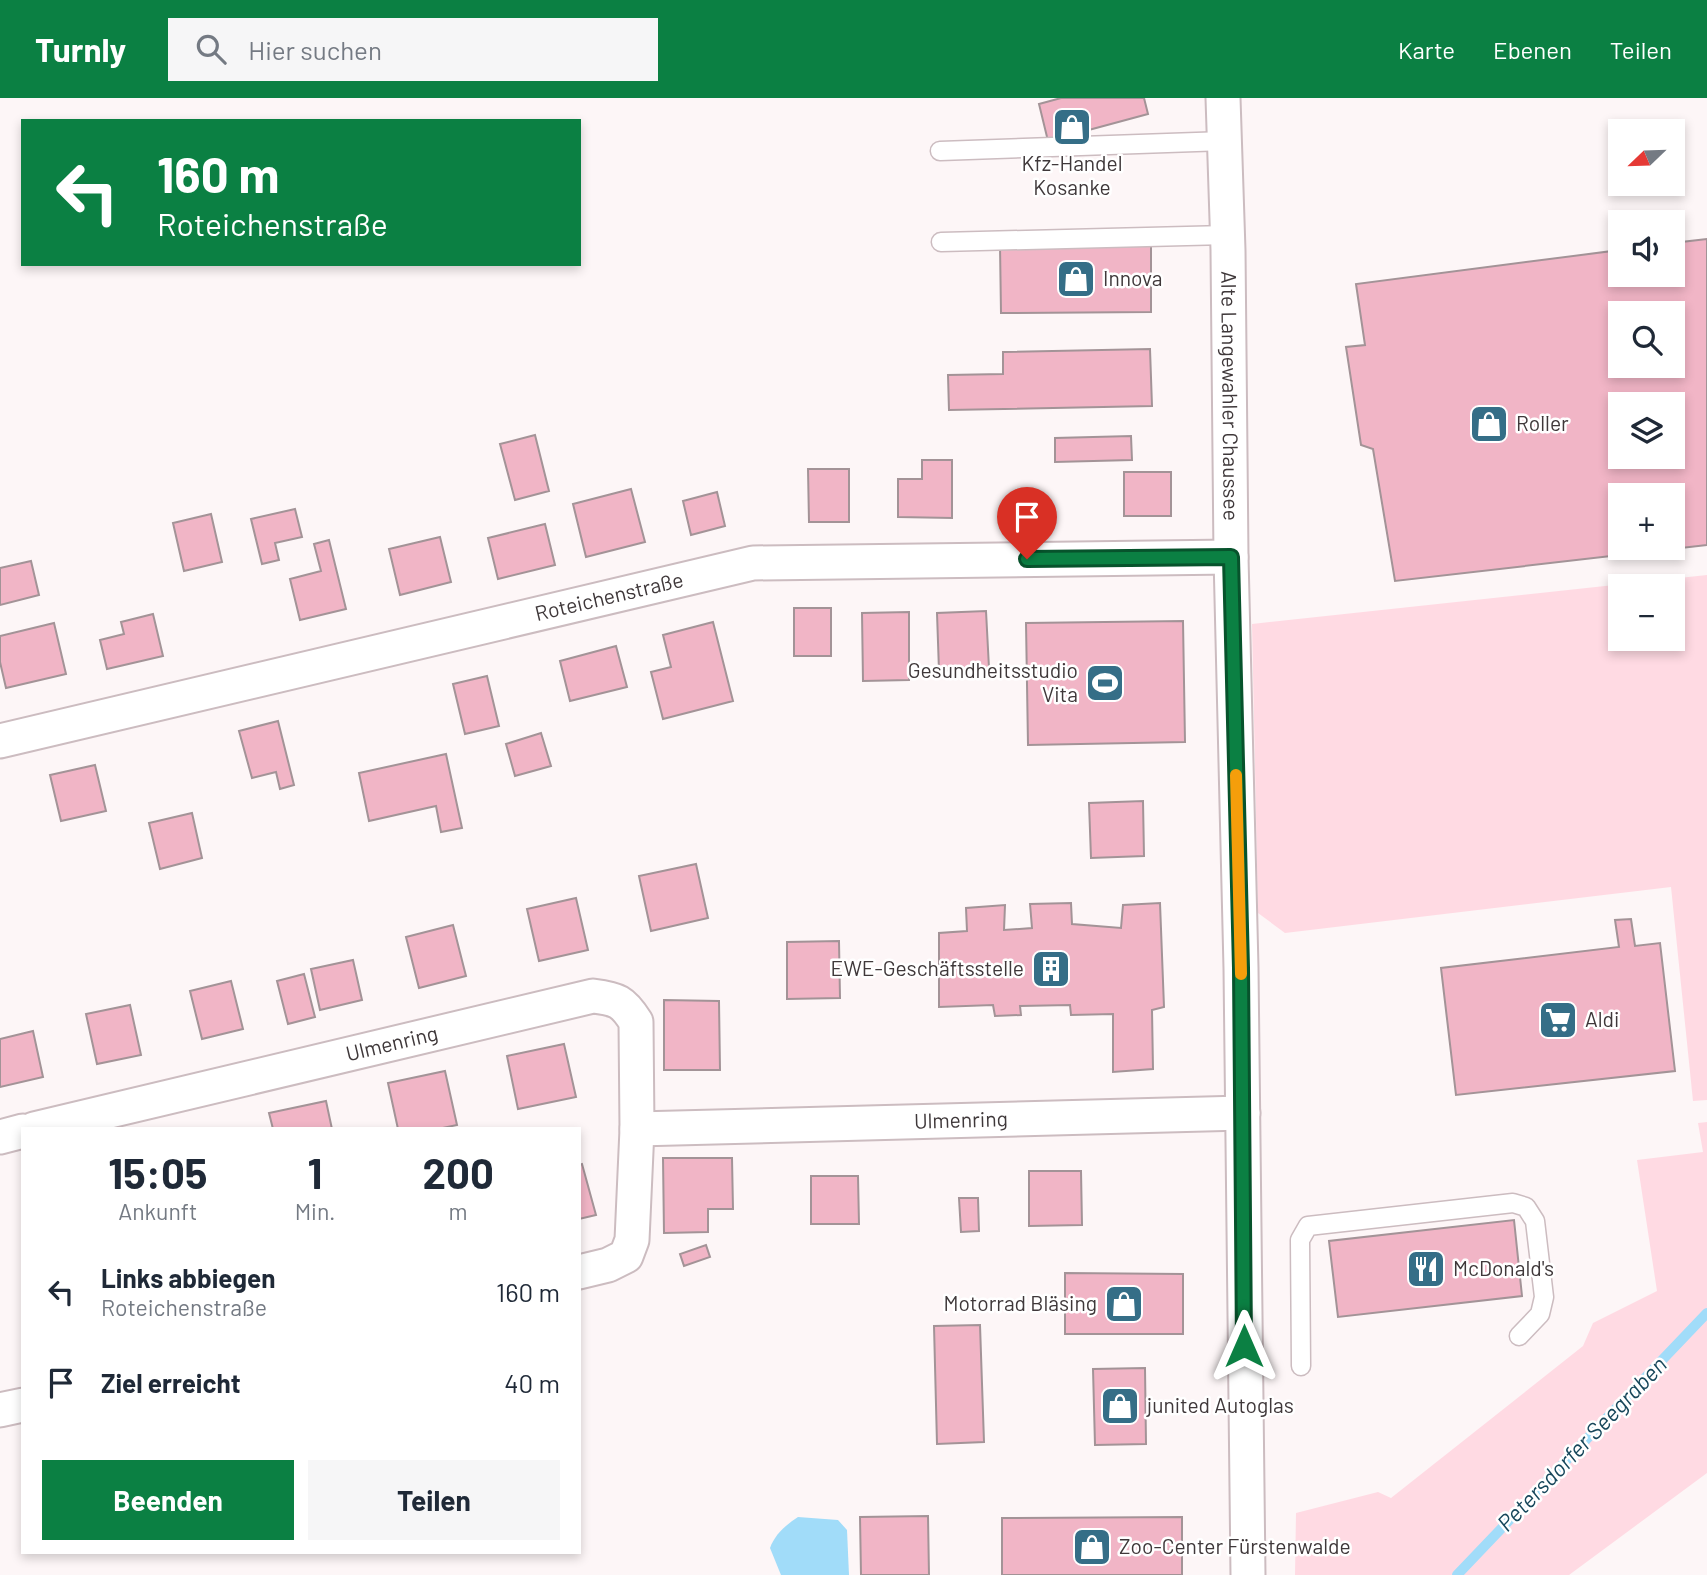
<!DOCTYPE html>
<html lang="de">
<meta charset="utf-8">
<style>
body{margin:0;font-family:Barlow,sans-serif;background:#f6f6f7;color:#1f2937;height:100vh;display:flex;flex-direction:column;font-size:26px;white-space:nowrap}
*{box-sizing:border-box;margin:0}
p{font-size:23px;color:#747a83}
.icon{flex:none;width:38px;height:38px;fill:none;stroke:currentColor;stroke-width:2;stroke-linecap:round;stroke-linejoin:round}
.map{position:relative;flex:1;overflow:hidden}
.details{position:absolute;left:21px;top:1029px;width:560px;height:427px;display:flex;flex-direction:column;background:#fff;border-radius:0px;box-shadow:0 4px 10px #0003}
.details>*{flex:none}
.hud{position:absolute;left:21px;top:21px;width:560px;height:147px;border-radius:0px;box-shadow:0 4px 10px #0003;background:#0b8043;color:#fff;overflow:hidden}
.needle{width:46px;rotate:247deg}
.fabs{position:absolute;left:1608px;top:21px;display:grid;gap:14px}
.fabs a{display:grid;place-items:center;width:77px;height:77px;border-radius:0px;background:#fff;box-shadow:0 4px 10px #0003;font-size:35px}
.pin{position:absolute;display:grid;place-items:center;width:60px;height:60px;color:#fff;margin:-72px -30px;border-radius:50% 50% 50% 0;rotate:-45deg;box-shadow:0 0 7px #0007}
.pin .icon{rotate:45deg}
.me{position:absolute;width:77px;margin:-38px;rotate:0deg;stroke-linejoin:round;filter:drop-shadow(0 0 5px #0008)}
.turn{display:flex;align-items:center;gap:24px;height:147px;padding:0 21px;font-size:32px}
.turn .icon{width:91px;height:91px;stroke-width:2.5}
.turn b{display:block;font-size:49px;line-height:60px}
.eta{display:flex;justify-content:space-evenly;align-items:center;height:119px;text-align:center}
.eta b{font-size:42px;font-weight:700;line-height:49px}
.cta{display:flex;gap:14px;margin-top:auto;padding:14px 21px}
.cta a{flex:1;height:80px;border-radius:0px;background:#0b8043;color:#fff;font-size:28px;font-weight:700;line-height:80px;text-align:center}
.cta a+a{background:#f6f6f7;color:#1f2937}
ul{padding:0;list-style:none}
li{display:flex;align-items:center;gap:21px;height:91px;padding:0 21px}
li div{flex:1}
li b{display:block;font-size:26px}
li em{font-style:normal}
header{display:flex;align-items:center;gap:42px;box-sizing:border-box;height:98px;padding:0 35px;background:#0b8043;color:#fff}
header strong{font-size:33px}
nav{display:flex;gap:38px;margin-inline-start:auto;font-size:24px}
.search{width:490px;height:63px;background:#f6f6f7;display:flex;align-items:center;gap:18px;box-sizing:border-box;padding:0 24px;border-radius:0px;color:#747a83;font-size:26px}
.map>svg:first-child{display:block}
.green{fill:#ffdae3;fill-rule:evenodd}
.water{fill:#a1dcf9}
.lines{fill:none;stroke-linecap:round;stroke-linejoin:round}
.stream{stroke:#a1dcf9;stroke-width:10}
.building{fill:#f1b5c6;stroke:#a39397;stroke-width:2;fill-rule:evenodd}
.lane-casing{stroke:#ccbcc0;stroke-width:21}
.street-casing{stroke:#ccbcc0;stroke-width:37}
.lane{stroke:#fff;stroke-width:18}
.street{stroke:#fff;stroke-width:33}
.route-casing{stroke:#07532c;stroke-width:18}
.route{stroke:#0b8043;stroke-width:12}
.slow{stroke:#f59e0b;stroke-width:12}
.labels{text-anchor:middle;stroke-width:5;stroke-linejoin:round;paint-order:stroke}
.poi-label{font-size:21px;fill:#3f383a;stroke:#fff;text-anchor:start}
.street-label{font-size:21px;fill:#3f383a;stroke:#fff}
.water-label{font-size:23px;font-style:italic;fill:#17475b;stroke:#fff}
</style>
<header>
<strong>Turnly</strong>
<div class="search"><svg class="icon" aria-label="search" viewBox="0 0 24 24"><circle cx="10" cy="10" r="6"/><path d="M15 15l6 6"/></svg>Hier suchen</div>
<nav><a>Karte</a><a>Ebenen</a><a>Teilen</a></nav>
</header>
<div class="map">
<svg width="1707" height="1477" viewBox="0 0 1707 1477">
<rect width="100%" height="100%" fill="#fdf6f7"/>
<path class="green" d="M1707,477V1002L1693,1003L1671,789L1285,835L1258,815L1252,526ZM1620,488H1673V541H1620Z
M1707,1024V1375L1569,1477H1295L1296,1415L1378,1394L1391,1400L1583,1248L1593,1225L1657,1193L1637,1062L1703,1054L1698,1025Z"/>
<path class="water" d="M798,1419L838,1422L847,1432L849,1477H781L770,1450C775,1436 786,1427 798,1419Z"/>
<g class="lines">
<path class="stream" d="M1457,1477L1707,1215"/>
</g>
<path class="building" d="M1061,0H1144L1148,16L1048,43L1039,6Z
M1707,141V447L1395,483L1373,351L1361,347L1346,249L1365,247L1356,186L1620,152V177H1673V145ZM1620,215H1673V268H1620ZM1620,306H1673V359H1620ZM1620,397H1673V450H1620Z
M1151,147V214L1001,215L1000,148Z
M1150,251L1152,308L949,312L948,277L1003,276V254Z
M535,337L549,393L515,402L500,346Z
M1131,338L1132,362L1055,364V340Z
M922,362H952V420L898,419V381H922Z
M808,371H849V424H809Z
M1124,374H1171V418H1124Z
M631,391L645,444L586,459L573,406Z
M717,394L725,428L691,437L683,403Z
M295,411L302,439L275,445L279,462L262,466L251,421Z
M211,416L222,464L184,473L173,425Z
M545,426L555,467L498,481L488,440Z
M440,439L451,484L400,497L389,451Z
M329,442L346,511L300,522L290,481L321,473L314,446Z
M31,463L39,497L0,507V470Z
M794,510H831V558H794Z
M986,513L989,570L939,573L937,515Z
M909,514V582L863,583L862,515Z
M153,516L163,558L107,571L100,542L124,536L121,524Z
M1183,523L1185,644L1028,647L1026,525Z
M713,524L733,603L663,621L651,574L671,569L663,537Z
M54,525L66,576L6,590L0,564V538Z
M616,548L627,589L570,603L560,563Z
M487,578L499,628L465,636L453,586Z
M278,623L294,687L280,691L276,674L252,680L239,633Z
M541,635L551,668L515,678L506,646Z
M446,656L462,730L441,734L436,708L369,723L359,675Z
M95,667L106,713L61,723L50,677Z
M1143,703L1144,758L1091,760L1089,705Z
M192,715L202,760L160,771L149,725Z
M696,766L708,820L651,833L639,778Z
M576,800L588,852L539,863L527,811Z
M1071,805L1072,826L1121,830L1123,807L1160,805L1164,909L1152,912L1153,971L1113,974V916L1071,917L1070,907L1020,908L1021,917L995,918L993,907L939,909V835L967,833L966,810L1005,807L1004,832L1032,830L1030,806Z
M1631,821L1635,848L1660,845L1675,973L1456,997L1441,870L1619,849L1615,822Z
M453,827L466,878L419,890L406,839Z
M839,843L840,900L787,901V844Z
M353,862L362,902L320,912L311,871Z
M304,876L315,919L288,926L277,883Z
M231,883L243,931L202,941L190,893Z
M664,902L719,903L720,972H664Z
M130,907L141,957L97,966L86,916Z
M33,933L43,979L0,989V941Z
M564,946L576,999L518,1011L507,958Z
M445,973L457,1027L438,1031H398L388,985Z
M326,1003L332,1031H273L269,1015Z
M663,1060H732L733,1111H708V1134L664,1135Z
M582,1066L596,1117L579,1121V1067Z
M1029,1073H1081L1082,1127L1029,1128Z
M811,1078H858L859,1126H811Z
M959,1100H978L979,1133L961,1134Z
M1514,1122L1522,1198L1338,1219L1329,1143Z
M706,1147L710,1159L684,1168L680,1156Z
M1065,1175L1183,1176V1236H1065Z
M980,1227L984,1344L937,1346L934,1228Z
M1145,1270L1146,1346L1095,1347L1093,1271Z
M928,1418L929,1477H861L860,1419Z
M1182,1419V1477H1002V1420Z"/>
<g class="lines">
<defs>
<path id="lane" d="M940,53L1225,43
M941,144L1227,137
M1301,1268L1300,1142L1308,1128L1513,1105L1526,1109L1535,1123L1544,1199L1540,1216L1519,1238"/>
<g id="street">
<path id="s1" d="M1223,0L1228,152L1231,459L1241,870L1248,1477"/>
<path id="s2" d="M0,643L753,465L1231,459"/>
<path id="s3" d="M34,1031L593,898C617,901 623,903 636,924L637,1031L632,1142L626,1158L608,1167L579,1174"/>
<path id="s4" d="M637,1031L1243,1015"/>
<path d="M0,1039L23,1033"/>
<path d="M0,1312L23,1307"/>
</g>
</defs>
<use href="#lane" class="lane-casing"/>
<use href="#street" class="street-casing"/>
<use href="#lane" class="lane"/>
<use href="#street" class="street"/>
</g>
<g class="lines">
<defs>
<path id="route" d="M1027,461L1231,459L1241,870L1244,1248"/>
</defs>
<use href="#route" class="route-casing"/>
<use href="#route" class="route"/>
<path class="slow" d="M1236,677L1241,876"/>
</g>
<defs>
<symbol id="shop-square" viewBox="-11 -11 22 22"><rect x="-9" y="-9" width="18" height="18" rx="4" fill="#356e87" stroke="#fff"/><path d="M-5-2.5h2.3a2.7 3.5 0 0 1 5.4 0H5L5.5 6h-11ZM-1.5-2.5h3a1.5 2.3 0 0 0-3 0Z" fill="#fff"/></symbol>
<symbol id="stadium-square" viewBox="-11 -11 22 22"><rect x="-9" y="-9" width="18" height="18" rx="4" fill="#356e87" stroke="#fff"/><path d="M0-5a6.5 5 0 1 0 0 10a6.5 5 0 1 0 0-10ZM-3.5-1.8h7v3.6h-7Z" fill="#fff"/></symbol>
<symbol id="building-square" viewBox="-11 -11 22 22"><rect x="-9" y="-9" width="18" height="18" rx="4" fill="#356e87" stroke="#fff"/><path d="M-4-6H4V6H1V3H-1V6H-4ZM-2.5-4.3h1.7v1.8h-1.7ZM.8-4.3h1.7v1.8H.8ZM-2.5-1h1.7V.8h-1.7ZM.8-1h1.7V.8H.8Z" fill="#fff"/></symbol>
<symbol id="supermarket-square" viewBox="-11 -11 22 22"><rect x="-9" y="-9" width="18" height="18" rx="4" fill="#356e87" stroke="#fff"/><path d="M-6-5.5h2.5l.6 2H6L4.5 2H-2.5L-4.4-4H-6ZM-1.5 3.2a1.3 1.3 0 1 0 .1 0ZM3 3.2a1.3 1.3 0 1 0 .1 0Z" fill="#fff"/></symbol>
<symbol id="restaurant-square" viewBox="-11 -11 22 22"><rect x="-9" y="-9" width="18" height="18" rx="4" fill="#356e87" stroke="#fff"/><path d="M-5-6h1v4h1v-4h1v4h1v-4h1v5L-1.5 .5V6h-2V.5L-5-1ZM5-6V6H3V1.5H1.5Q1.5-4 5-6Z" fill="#fff"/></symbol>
</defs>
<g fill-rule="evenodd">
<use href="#shop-square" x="1050" y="7" width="44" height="44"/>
<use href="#shop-square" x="1054" y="159" width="44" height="44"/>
<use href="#shop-square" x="1467" y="304" width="44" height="44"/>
<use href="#stadium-square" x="1083" y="563" width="44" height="44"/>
<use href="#building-square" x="1029" y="849" width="44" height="44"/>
<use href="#supermarket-square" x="1536" y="900" width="44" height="44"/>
<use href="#restaurant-square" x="1404" y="1149" width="44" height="44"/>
<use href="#shop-square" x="1102" y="1184" width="44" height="44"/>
<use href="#shop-square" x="1098" y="1286" width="44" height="44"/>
<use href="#shop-square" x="1070" y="1427" width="44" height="44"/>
</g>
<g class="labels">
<g class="poi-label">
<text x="1072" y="73" text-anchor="middle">Kfz-Handel<tspan x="1072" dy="24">Kosanke</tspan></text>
<text x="1103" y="188">Innova</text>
<text x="1516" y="333">Roller</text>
<text x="1078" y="580" text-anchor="end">Gesundheitsstudio<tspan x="1078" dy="24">Vita</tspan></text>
<text x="1024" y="878" text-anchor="end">EWE-Geschäftsstelle</text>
<text x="1585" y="929">Aldi</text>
<text x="1453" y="1178">McDonald's</text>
<text x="1097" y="1213" text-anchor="end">Motorrad Bläsing</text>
<text x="1147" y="1315">junited Autoglas</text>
<text x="1119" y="1456">Zoo-Center Fürstenwalde</text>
</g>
<g class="street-label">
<text dy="7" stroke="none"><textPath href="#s1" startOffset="298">Alte Langewahler Chaussee</textPath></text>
<text dy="7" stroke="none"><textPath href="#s2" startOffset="626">Roteichenstraße</textPath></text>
<text dy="7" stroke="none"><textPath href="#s3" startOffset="368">Ulmenring</textPath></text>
<text dy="7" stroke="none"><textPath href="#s4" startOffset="324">Ulmenring</textPath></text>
</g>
<g class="water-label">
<text transform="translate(1582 1346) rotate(-46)" y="8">Petersdorfer Seegraben</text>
</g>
</g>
</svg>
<div class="fabs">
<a><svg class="needle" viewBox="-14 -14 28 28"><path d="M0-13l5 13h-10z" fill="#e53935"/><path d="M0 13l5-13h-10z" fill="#747a83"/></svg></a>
<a><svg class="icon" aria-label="sound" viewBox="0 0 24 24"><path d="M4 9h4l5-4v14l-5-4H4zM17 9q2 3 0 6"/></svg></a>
<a><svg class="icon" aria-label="search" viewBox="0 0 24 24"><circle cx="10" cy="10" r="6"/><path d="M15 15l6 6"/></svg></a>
<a><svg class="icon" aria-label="layers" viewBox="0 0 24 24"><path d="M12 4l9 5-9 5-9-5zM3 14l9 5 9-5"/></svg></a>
<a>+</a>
<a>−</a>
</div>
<div class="pin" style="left:1027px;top:461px;background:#d93025"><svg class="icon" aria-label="arrive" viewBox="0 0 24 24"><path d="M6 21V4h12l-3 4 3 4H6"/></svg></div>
<svg class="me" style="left:1244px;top:1248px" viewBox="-20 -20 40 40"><path d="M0-17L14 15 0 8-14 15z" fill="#0b8043" stroke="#fff" stroke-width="4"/></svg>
<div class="hud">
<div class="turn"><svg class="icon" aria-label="left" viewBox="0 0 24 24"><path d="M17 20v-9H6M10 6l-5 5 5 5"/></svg><div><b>160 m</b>Roteichenstraße</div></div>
</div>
<section class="details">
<div class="eta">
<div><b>15:05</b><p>Ankunft</p></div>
<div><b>1</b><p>Min.</p></div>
<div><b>200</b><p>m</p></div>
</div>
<ul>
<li><svg class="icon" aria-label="left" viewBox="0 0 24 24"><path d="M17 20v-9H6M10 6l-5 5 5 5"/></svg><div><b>Links abbiegen</b><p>Roteichenstraße</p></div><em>160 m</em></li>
<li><svg class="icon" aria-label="arrive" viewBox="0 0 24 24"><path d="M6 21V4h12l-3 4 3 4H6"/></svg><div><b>Ziel erreicht</b></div><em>40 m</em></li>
</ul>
<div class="cta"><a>Beenden</a><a>Teilen</a></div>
</section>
</div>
